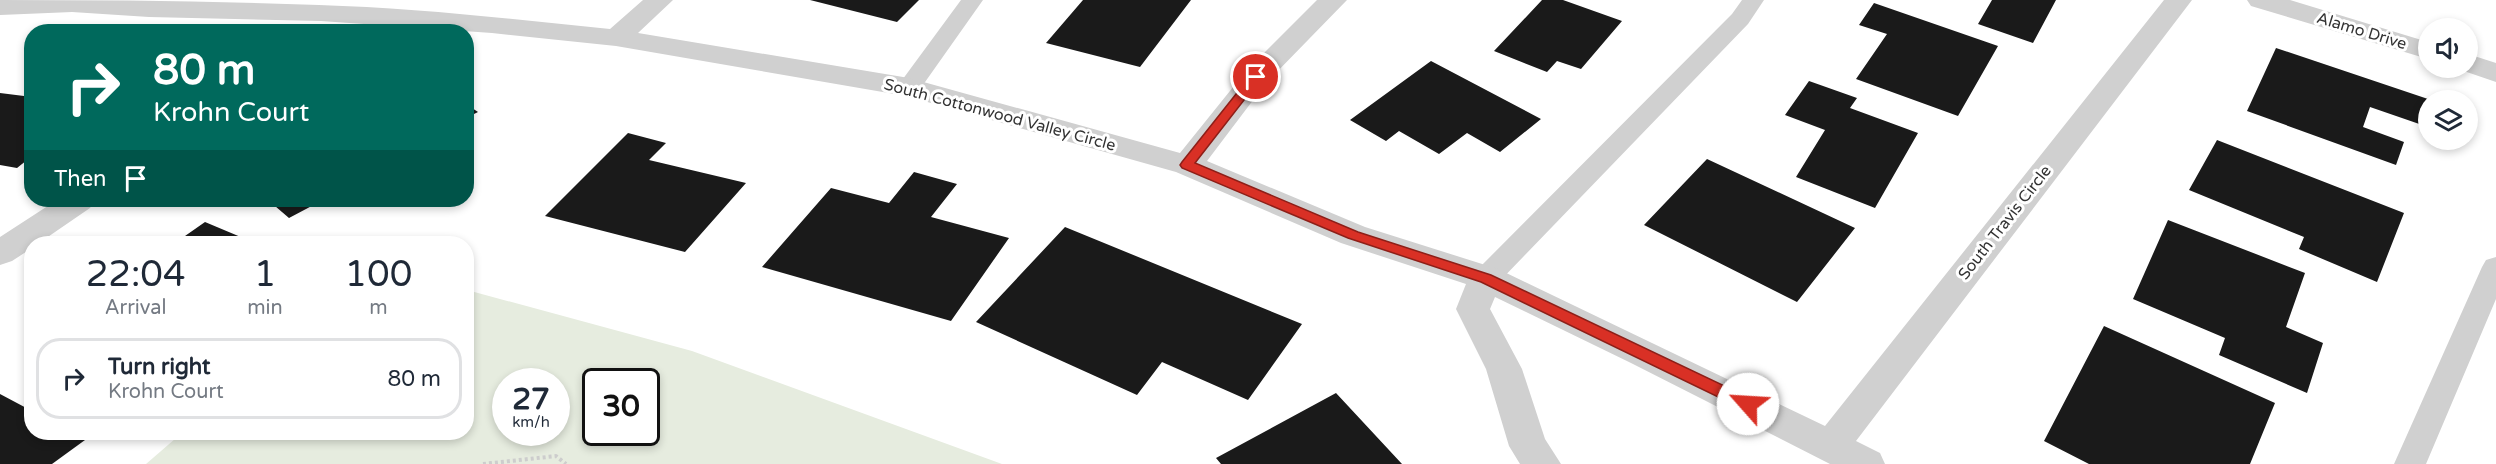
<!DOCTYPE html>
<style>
body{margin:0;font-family:"Varela Round",sans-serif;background:#f6f6f7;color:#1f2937;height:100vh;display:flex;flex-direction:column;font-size:22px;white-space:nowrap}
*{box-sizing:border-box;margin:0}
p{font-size:20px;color:#747a83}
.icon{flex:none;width:33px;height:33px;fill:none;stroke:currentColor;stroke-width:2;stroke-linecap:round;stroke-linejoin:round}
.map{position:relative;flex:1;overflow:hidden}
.panel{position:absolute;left:24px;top:236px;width:450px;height:204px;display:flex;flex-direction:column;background:#fff;border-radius:24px;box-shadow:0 3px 9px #0003}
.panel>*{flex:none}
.guide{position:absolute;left:24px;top:24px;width:450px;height:183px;border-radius:24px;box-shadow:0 3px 9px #0003;background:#00695c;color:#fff;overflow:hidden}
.fabs{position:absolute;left:2418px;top:18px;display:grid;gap:12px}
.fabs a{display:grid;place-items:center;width:60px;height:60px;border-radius:50%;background:#fff;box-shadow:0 3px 9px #0003;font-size:30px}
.speed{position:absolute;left:492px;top:368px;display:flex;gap:12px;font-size:30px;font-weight:700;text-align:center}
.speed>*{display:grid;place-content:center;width:78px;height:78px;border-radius:50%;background:#fff;box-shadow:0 3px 9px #0003;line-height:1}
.speed small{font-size:15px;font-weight:400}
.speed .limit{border:3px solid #111;border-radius:9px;background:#fff;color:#111}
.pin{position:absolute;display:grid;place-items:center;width:51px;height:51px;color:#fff;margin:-26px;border:3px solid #fff;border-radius:50%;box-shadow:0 2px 6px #0007}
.me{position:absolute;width:66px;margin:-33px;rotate:296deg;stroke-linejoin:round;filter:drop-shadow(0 0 4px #0008)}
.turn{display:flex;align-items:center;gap:21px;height:126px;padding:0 30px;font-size:27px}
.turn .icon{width:78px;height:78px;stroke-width:2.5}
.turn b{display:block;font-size:42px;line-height:51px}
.then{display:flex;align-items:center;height:57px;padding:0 30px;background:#0003;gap:12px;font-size:22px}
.eta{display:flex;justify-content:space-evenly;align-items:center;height:102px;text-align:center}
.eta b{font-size:36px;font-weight:600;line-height:42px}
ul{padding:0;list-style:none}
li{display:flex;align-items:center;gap:18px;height:81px;margin:0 12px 9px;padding:0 18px;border:3px solid #e0e1e3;border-radius:24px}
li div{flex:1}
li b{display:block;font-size:22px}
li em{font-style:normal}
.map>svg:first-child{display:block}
.green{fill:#e6ecdf;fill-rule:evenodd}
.building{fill:#1a1a1a}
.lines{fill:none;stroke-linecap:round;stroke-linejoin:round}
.path{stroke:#cdcdcd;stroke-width:4;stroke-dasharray:3 3;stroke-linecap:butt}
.service{fill:#d0d0d0;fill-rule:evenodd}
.minor{fill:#d0d0d0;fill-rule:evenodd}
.route{fill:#d93025;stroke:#8d1f18;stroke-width:1.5}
.labels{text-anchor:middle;stroke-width:6;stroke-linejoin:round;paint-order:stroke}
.street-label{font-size:16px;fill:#333;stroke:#fff}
</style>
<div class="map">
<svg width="2496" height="464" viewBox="0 0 2496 464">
<rect width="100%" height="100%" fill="#fff"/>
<path class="green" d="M467,290L692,351L1002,464H146L183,432H466ZM506,381H556V432H506ZM596,381H646V432H596Z"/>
<path class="building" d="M810,0H919L897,22Z
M1083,0H1191L1140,67L1046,43Z
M1542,0H1563L1622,21L1581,69L1557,61L1547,72L1494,51Z
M1992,0H2056L2033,43L1978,24Z
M1874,3L1998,46L1958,116L1856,79L1887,34L1859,25Z
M2276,48L2428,99V127L2370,107L2363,127L2404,142L2396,165L2247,111Z
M1431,61L1541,119L1500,152L1467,133L1439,154L1399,131L1386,141L1350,120Z
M1809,81L1857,98L1850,108L1918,133L1875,208L1796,177L1825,130L1785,115Z
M0,93L32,97V156L17,168L0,165Z
M466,104L478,112L466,118Z
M628,133L666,143L649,160L746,183L685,252L545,216Z
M2217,140L2404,213L2377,282L2299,249L2304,237L2189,190Z
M1707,159L1855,228L1797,302L1644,225Z
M914,172L957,184L931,217L1009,238L951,321L762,267L831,188L889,203Z
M268,200H323L289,218Z
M2168,220L2305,273L2286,327L2323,343L2307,393L2219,355L2225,338L2133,299Z
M205,222L255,243H175Z
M1065,227L1302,324L1248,400L1162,362L1137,395L976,322Z
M2104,326L2275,403L2250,464H2089L2044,441Z
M1336,393L1402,464H1221L1216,458Z
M0,394L32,411V432H70L85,440L52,464H0Z"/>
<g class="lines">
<path class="path" d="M483,464L556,456L566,464"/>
<path class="service" d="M961,0H983L918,92L909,94L900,92L897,87Z
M1742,0H1764L1748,24L1496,285L1486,288L1476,285L1472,278L1476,271L1732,14Z
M2496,257V299L2426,464H2394L2482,267L2486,260Z"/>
<path class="minor" d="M0,0C106,0 213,1 319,5C416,8 513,19 610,29L643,0H673L638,33L909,78L1180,153L1246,71L1317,0H1347L1266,83L1207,161L1365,227L1498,269L1825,426L2164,0H2192L1856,441L1880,453L1885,464H1830L1631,363L1495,297L1490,309L1522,369L1545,439L1561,464H1520L1509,446L1486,369L1456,309L1466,284L1341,243L1176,172L906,96L616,46L492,33L321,21L149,17L72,12L0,15Z
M2247,0H2290L2428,42V59L2251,6Z
M2468,54L2496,63V82L2458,69L2457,68H2468Z
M57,200H95L90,208L39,243H32V248L12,261L0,265V237Z"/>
</g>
<path class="route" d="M1256,73L1262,77L1195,163L1358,232L1491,275L1754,400L1756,404L1754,409H1743L1481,282L1348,238L1182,168L1180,165L1182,162L1252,74Z"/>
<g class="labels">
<g class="street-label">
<text transform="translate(2362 30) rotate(17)" y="6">Alamo Drive</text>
<text transform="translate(1000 114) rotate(15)" y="6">South Cottonwood Valley Circle</text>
<text transform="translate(2004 222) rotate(-52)" y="6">South Travis Circle</text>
</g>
</g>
</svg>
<div class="fabs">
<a><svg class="icon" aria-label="sound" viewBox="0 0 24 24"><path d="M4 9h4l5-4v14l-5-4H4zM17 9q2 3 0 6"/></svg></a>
<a><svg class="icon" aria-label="layers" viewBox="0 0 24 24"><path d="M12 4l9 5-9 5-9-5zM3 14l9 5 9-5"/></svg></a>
</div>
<div class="speed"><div>27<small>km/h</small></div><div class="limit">30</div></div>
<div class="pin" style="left:1256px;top:77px;background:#d93025"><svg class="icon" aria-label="arrive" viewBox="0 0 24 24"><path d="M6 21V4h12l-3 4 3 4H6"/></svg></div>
<svg class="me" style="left:1748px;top:404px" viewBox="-20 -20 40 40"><circle r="19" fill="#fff"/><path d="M0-13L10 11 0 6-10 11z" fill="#d93025"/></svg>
<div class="guide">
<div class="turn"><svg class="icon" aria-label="right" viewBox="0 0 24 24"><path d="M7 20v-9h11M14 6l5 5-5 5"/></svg><div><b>80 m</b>Krohn Court</div></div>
<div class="then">Then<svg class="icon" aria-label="arrive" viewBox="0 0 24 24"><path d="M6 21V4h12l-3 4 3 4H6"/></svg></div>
</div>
<section class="panel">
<div class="eta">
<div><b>22:04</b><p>Arrival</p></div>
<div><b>1</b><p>min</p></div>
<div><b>100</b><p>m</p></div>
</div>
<ul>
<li><svg class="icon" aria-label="right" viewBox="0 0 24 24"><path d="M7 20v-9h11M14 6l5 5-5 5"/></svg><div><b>Turn right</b><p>Krohn Court</p></div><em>80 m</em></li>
</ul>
</section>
</div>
